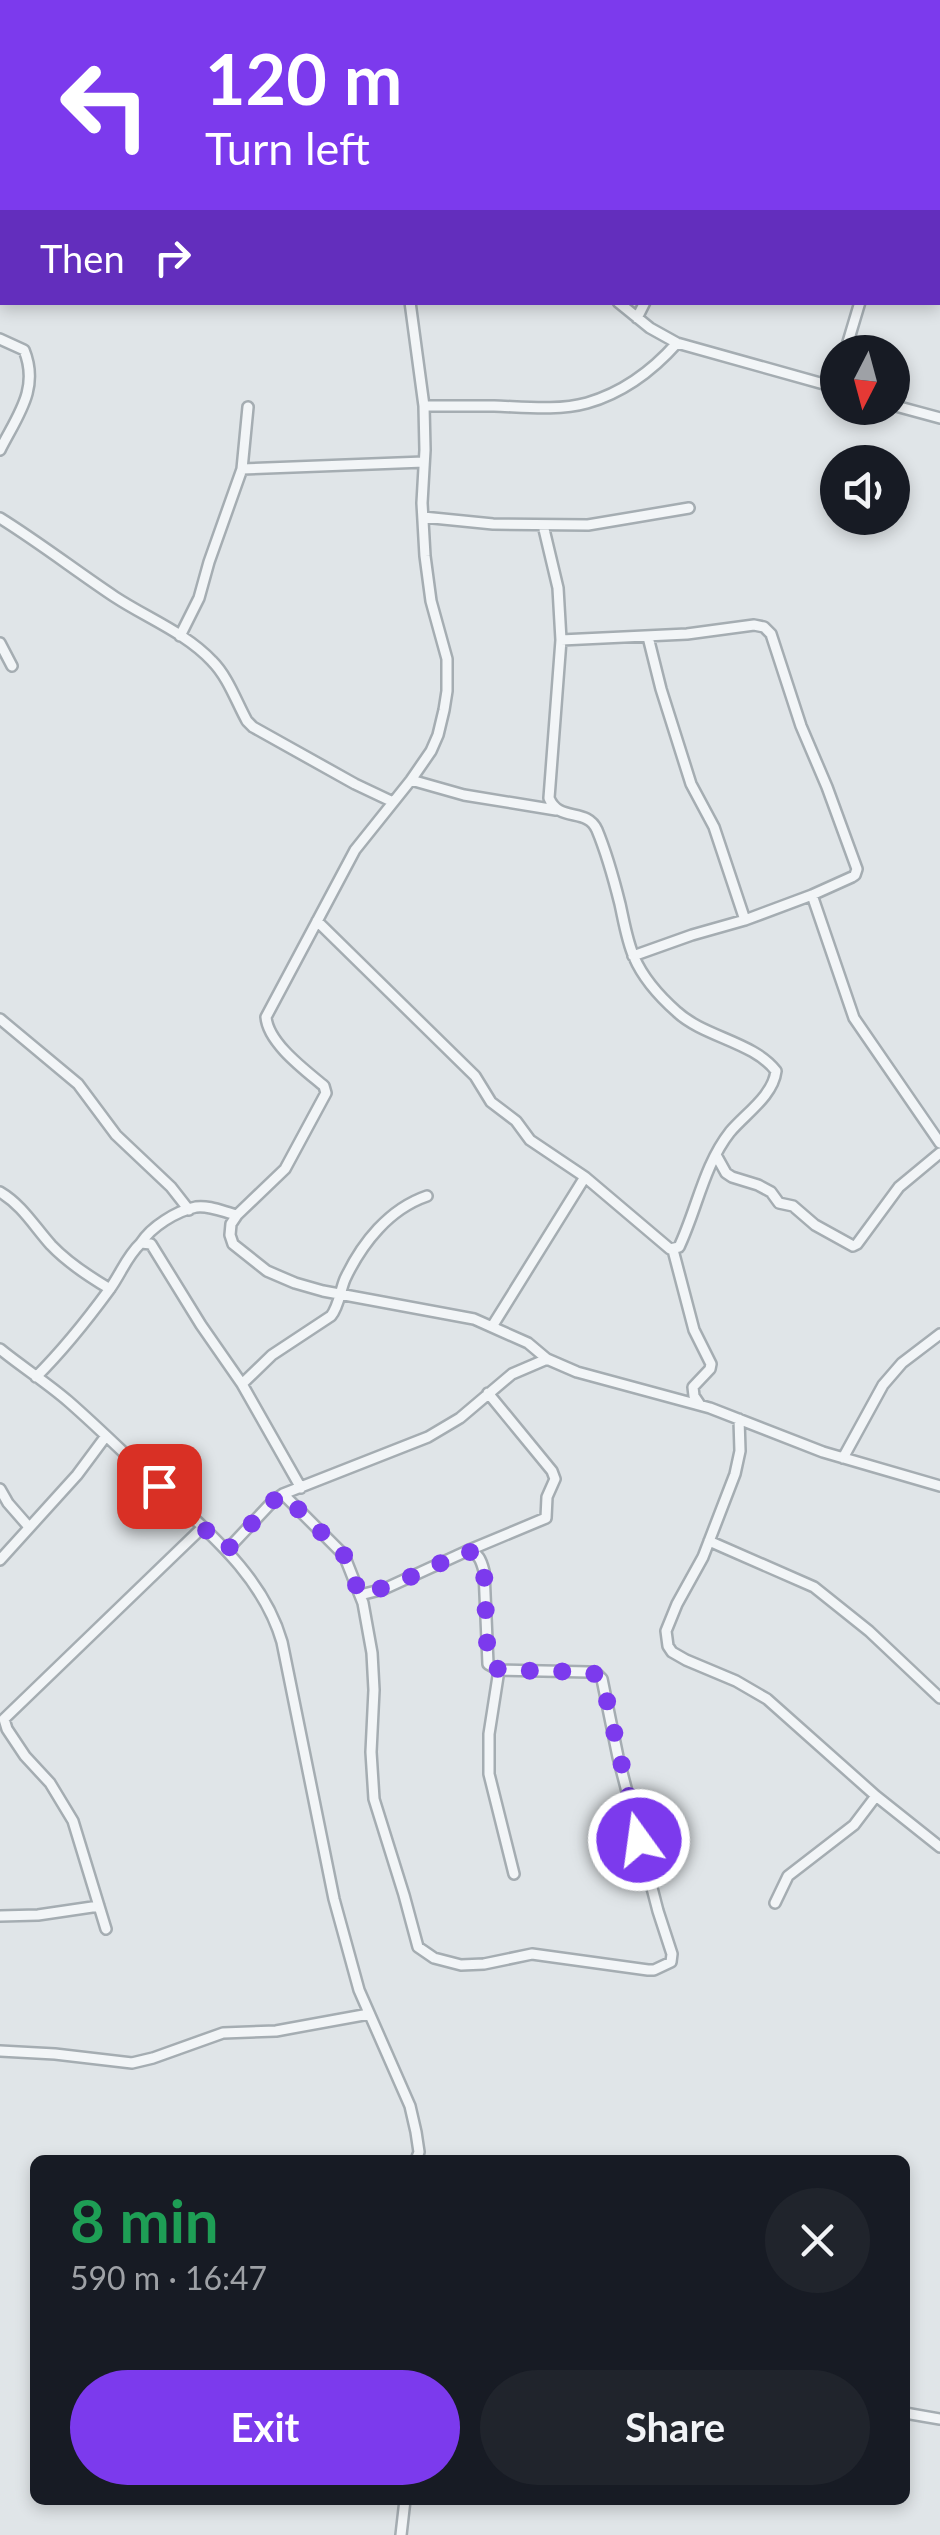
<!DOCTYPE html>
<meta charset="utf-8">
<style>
body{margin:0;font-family:Lato,sans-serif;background:#20242c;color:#f1f3f6;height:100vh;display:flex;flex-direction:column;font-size:38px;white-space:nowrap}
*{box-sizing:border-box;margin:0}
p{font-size:32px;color:#9ea1a6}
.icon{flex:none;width:55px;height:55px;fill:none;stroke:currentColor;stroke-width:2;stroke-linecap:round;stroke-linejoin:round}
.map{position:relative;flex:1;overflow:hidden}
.side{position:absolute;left:30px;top:2155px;width:880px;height:350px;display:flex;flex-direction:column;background:#171b24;border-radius:15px;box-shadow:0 5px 15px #0003}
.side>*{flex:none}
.top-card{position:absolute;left:0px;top:0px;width:940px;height:305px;box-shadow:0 5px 15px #0003;background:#7c3aed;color:#fff;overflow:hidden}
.needle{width:65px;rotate:186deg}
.tools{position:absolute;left:820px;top:335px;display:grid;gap:20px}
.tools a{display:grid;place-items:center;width:90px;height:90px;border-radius:50%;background:#171b24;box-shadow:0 5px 15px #0003;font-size:50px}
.pin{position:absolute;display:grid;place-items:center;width:85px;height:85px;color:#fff;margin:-42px;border-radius:20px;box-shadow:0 5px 15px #0006}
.me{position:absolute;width:110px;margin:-55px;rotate:346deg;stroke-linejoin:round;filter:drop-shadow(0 0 8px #0008)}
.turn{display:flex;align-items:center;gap:35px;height:210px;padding:0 40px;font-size:45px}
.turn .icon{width:130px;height:130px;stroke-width:2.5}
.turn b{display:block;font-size:70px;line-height:85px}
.then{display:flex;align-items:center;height:95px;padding:0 40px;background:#0003;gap:20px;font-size:38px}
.round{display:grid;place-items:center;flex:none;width:105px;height:105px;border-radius:52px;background:#20242c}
.head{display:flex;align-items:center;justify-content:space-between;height:170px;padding:0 40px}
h1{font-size:60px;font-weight:700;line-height:75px;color:#1e9e55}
.action{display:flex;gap:20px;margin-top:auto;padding:20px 40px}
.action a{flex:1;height:115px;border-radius:60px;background:#7c3aed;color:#fff;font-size:40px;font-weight:700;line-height:115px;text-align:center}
.action a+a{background:#20242c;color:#f1f3f6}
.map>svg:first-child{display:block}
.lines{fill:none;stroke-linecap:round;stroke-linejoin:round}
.minor-casing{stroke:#a5adb2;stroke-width:14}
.minor{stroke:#f2f5f7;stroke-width:9}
.route{stroke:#7c3aed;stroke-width:18;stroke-dasharray:0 32.4}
</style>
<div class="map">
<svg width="940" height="2535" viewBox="0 0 940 2535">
<rect width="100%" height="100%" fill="#e0e5e8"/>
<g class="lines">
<defs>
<path id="minor" d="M142,0L153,2
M730,0L743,2
M821,2L823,0
M0,14L3,0
M938,50H940
M410,302L424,406L425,450L422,503L425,556L431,601L447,659V691L444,710L438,735L431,751L411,780L355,850L266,1017C268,1043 305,1070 324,1086L326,1093L285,1169L237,1215L231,1224L230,1235L233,1244L267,1271L295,1283L323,1291L474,1319L528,1343L547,1359L577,1372L710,1408L823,1452L940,1486
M618,302L650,328L677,343L838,388
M637,318L645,302
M0,339L24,350C40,389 17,416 0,450
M845,352L860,302
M892,405L940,418
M424,406C447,406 471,406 494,406C524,407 558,411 587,403C622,393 653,370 677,343
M242,469L424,462
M423,517L493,524L588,525L689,508
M0,518C40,543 76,571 115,597C147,618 186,633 212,661C228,677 236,701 247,721L253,727L355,784L393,802
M180,636L199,598L209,562L242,469L248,407
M648,637L661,689L691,784L714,827L745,920
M561,640L687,634L754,625L764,627L771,634L801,726L827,787L857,869L855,875L852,877L812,895L745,920L692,935L633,956
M0,643L12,666
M411,780L464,795L556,810
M812,895L854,1018L940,1143
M317,921L475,1076L491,1102L516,1121L530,1140L585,1177L670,1249L679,1247C697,1209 704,1165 730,1132C745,1114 773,1096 776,1071C754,1042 704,1037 677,1012C660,997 643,978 634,957C627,941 624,922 620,904C614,880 607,854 597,830C587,807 559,823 549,798L561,640L558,588L543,525
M0,1019L78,1084L116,1135L171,1187L189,1210
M716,1155L726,1173L732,1177L758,1185L771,1192L779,1203L793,1206L815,1225L853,1246L857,1244L899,1187L940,1153
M0,1192C22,1205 34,1226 51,1245C68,1263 88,1276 110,1289
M141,1243C151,1227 176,1211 196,1207C209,1205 224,1212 237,1215
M673,1250L694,1330L711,1364L710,1369L693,1387L694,1396L700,1405
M493,1325L585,1177
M0,1349C22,1367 46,1382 68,1401C99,1428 129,1458 159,1486C208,1532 263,1576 282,1642L334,1899L359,1990L410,2106L416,2132L419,2152L416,2160
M36,1377C63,1350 87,1320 109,1290C121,1274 126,1257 141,1243L151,1244L201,1325L242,1384L301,1488
M242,1384L272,1355L331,1316C339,1306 340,1291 345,1279C362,1243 389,1209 427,1196
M739,1419L740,1451L735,1474L703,1557L677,1604L666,1631L668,1646L672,1652L686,1660L736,1681L767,1699L876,1796L940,1847
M843,1458L883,1385L902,1363L940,1334
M0,1489L8,1503L29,1527
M283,1494L344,1555L363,1603L372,1653L374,1690L371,1752L374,1799L404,1895L418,1947L434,1958L461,1965L484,1964L532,1954L648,1970H654L671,1962L672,1954L658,1911L618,1757L602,1679L598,1675L589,1672L499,1670
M709,1541L814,1587L869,1631L940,1698
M227,1550L273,1501L283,1494L428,1437L460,1418L512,1374L547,1359
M467,1551L546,1518L547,1497L555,1479L552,1471L488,1393
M0,1560L77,1475L106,1436
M360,1595L384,1589L467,1551C479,1553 481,1560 484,1571L488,1664L499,1670L489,1734V1774L514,1874
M775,1903L788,1876L854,1825L876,1796
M0,1916L38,1915L99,1906
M106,1929L73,1821L50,1783L25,1756L7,1729L4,1719L203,1527
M0,2051L55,2054L132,2063L153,2058L223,2033L276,2031L369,2014
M905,2413L940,2419
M401,2535L405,2500"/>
</defs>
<use href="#minor" class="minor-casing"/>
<use href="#minor" class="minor"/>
</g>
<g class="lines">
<path class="route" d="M159,1486L227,1550L273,1501L283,1494L344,1555L360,1595L395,1584L467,1551L477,1554L484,1571L488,1664L500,1670L589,1672L598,1675L602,1679L639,1840"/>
</g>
</svg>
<div class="tools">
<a><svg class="needle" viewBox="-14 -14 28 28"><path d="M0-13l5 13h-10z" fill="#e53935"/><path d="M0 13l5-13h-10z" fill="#9ea1a6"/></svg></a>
<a><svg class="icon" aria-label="sound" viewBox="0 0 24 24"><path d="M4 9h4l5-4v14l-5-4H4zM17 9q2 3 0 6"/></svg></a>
</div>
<div class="pin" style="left:159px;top:1486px;background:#d93025"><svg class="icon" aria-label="arrive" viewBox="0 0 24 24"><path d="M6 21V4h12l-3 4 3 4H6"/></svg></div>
<svg class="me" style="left:639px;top:1840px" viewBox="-20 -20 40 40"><circle r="17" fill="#7c3aed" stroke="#fff" stroke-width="3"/><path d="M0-11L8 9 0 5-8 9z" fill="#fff"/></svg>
<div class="top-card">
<div class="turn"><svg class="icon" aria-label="left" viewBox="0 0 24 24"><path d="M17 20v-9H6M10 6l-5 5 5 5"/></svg><div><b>120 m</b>Turn left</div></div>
<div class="then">Then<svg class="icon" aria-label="right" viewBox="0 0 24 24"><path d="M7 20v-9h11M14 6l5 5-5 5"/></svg></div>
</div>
<section class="side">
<div class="head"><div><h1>8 min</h1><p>590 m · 16:47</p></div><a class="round"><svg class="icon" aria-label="close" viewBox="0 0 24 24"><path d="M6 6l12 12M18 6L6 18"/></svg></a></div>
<div class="action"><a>Exit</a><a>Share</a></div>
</section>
</div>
